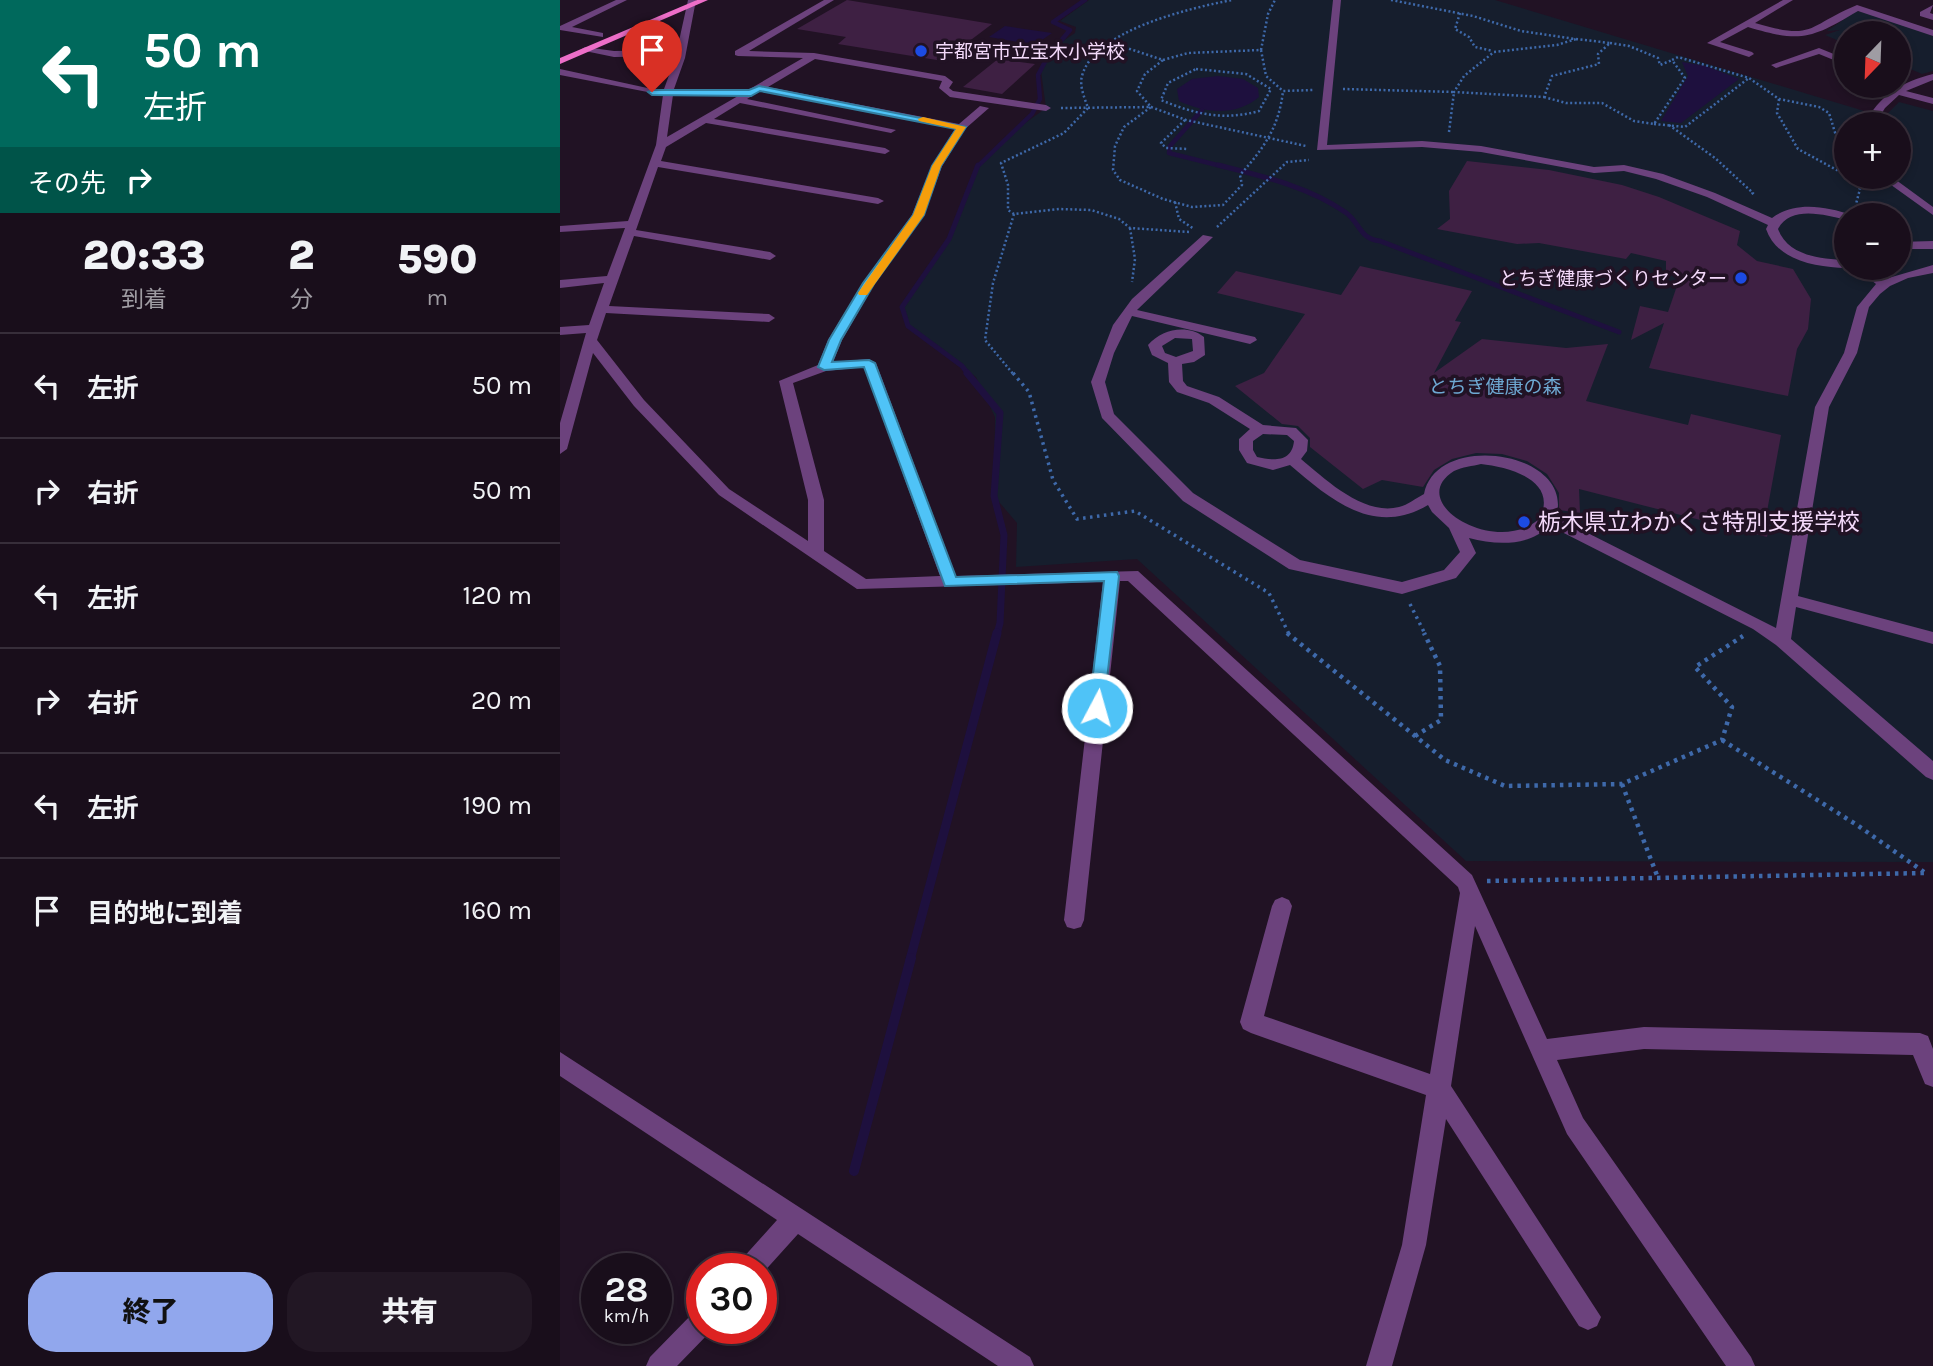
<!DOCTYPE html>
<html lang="ja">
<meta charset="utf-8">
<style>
body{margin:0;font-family:Karla,"Noto Sans JP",sans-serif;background:#221724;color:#f1f3f6;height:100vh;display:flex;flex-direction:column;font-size:26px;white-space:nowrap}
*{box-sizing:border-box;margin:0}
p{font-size:23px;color:#9f9ca3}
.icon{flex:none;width:38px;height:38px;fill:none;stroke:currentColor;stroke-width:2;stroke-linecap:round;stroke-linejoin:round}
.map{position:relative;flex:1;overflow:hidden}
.drawer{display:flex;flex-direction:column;background:#190e1b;width:560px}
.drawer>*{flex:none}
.banner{background:#00695c;color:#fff;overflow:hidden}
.needle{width:46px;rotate:203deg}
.buttons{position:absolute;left:1274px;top:21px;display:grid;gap:14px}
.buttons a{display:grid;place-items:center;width:77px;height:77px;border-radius:50%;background:#190e1b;box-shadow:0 4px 10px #0003,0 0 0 2px #372e3a;font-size:35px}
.speed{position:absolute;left:21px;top:1253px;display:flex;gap:14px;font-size:35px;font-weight:700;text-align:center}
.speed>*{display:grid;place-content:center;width:91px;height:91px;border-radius:50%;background:#190e1b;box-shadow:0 4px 10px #0003,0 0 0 2px #372e3a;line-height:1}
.speed small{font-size:18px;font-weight:400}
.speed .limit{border:10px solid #d22;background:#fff;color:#111}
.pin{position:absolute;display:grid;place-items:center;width:60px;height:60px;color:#fff;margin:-72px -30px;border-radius:50% 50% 50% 0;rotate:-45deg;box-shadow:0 0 7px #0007}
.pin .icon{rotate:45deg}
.me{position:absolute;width:77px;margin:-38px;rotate:6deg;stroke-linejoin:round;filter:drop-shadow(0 0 5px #0008)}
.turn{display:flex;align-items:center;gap:24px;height:147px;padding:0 28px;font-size:32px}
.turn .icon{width:91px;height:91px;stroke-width:2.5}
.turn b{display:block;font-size:49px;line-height:60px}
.then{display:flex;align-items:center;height:66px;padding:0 28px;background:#0003;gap:14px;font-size:26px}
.eta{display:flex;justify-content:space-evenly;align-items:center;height:119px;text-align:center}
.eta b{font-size:42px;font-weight:800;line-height:49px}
.action{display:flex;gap:14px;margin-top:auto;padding:14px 28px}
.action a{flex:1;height:80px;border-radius:28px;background:#91a7ed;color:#111;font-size:28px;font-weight:800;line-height:80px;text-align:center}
.action a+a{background:#221724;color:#f1f3f6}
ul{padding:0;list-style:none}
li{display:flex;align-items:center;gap:21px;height:105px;padding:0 28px;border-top:2px solid #372e3a}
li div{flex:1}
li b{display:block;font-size:26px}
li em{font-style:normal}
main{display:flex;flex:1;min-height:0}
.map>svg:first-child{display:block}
.green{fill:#161e2d;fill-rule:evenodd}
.water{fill:#1e103e}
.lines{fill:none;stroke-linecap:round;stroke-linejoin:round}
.stream-far4{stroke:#1e103e;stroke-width:4.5}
.stream-far3{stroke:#1e103e;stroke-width:5}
.stream-far2{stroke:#1e103e;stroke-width:7}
.stream-far1{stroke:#1e103e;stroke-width:9}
.stream{stroke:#1e103e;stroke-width:10}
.building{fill:#3e2043}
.path-far2{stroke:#3e69aa;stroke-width:2.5;stroke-dasharray:2 2.5;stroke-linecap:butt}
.path-far1{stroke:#3e69aa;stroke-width:3.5;stroke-dasharray:2.5 4.5;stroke-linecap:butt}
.path{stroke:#3e69aa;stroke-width:4.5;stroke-dasharray:3.5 5;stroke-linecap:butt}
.minor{fill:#6c427d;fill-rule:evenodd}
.major{fill:#ed6ec8;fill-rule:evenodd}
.route{fill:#4fc3f7;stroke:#337fa1;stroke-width:2}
.slow{fill:#f59e0b}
.poi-dot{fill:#1c4be3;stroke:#211224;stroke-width:2.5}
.labels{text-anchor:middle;stroke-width:7;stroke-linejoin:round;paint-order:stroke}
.far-poi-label{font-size:19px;fill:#f3d9fa;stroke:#211224;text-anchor:start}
.far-park-label{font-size:19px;fill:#6ea8d2;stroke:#211224}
.poi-label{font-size:23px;fill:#f3d9fa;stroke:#211224;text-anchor:start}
</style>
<main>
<section class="drawer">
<div class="banner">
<div class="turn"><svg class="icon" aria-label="left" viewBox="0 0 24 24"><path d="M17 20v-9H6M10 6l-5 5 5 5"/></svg><div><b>50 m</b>左折</div></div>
<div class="then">その先<svg class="icon" aria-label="right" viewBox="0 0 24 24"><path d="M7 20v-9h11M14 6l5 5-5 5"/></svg></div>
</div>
<div class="eta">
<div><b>20:33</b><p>到着</p></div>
<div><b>2</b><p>分</p></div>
<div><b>590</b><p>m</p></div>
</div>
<ul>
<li><svg class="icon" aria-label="left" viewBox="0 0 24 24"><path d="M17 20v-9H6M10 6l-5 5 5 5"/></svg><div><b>左折</b></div><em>50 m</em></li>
<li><svg class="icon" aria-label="right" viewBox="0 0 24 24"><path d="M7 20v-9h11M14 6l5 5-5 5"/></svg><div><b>右折</b></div><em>50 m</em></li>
<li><svg class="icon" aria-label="left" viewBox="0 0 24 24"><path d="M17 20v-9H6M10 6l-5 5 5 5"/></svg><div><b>左折</b></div><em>120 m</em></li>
<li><svg class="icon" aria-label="right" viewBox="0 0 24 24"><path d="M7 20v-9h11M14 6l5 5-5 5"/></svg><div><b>右折</b></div><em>20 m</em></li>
<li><svg class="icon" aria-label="left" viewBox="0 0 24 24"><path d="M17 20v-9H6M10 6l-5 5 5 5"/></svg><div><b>左折</b></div><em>190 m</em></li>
<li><svg class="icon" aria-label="arrive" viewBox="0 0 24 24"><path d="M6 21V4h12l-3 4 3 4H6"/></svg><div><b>目的地に到着</b></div><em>160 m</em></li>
</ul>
<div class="action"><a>終了</a><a>共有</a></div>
</section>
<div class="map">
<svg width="1373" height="1366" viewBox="0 0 1373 1366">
<rect width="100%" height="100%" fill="#211224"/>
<path class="green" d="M529,0H935L1324,117L1339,102L1373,111V862L906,861L577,559L456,567L457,523L434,496L435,417L416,377L348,326L342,307L389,239L418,165L443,139L486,108L481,71L491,49L515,33L516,27L500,21ZM1286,124H1339V177H1286ZM1286,215H1339V268H1286Z
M1296,11L1322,16L1373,36V71L1362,74L1339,64V33H1286V44L1265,35L1280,30L1267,31Z"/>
<path class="water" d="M445,26L492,33L475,45L429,37Z
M1122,62L1146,66L1179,79L1121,123L1101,121L1128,76Z
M658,76L683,79L698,88L699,97C675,117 645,113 619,101L617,89L632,79Z"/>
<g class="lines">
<path class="stream-far4" d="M642,110L610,146L609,153L665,167
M417,167L472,114L480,99L478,75L488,56L510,30L493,22L525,0"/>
<path class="stream-far3" d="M658,165C701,176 748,186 785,212C800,222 799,239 820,241L1059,332
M409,375L402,366L348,326L342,307L389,239L418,165"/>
<path class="stream-far2" d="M407,373L440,413L434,496L444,535L440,623L437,634"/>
<path class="stream-far1" d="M350,960L437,633"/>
<path class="stream" d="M294,1171L351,958"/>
</g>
<path class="building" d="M287,0L432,24L383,61L278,44L286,37L237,29Z
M438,59L475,64L442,94L403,87Z
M907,161L989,170L1062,185L1099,197L1180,231L1177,245L1197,261L1233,269L1251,299L1248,329L1237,349L1228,396L1089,368L1104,323L1071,340L1080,306L1108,312L1119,280L1106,270V261L1071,253L1066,259L979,243L957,244L877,229L890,219L889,191Z
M800,266L912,291L895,321L901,322L874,373L922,339L1006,348L1048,344L1026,401L1128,425L1131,414L1221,435L1206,517L1211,518L1207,537L1019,489L1020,513L999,510V493L987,474L967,461L942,454L916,453L892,459L874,470L863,487L822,480L803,489L750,447V438L738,426L722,424L675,386L704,373L745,314L657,293L676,271L781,295Z"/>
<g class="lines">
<path class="path-far2" d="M831,0L913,16L961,31L1015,39
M900,13L895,29L909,37L915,47L933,51
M1016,39L1050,43L1038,54L1039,64L992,76L984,97L894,92L904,76L934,52L997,45Z
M552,43L603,60L585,74L577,91L591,107L564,127L555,146L553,170L560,180L603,199L632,207L663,205L682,185L680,175C704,148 719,127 723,91
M1050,43L1069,46L1098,58L1100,65L1112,60
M701,50L706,76L723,91L753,90
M603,60L628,53L701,50L708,14L715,0
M636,69L686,74L711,89L699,111C664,121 634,114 601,100L608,83Z
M783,89L894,92
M984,97L1006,103H1042L1074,121L1094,124L1125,78L1112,60L1118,57L1189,78L1219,99L1259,107L1269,113L1286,168
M1219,99L1217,113L1238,149L1286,175
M501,108L591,107L626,120L746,146
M625,120L601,143L606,148L628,149
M1094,124L1125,127L1189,78
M1109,125L1155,158L1193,193L1190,195
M889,132L894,92
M1291,177L1300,189L1296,204
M615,202L619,219L634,229
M454,214L433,283L425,340L454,375
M657,227L727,162L749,160
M570,228L575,259L572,282
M629,232L570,228L559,219L531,210L499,209L454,214L448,210V185L441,163L504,133L528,108C525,99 519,86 522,76C534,30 631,8 672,0"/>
<path class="path-far1" d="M453,373L469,392L493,480L517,519L575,511L709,593L729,634
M850,604L865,634"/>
<path class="path" d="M727,633L885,760L945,786L1062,784L1162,740L1172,707L1135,667L1183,636
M855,736L881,720L880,666L864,633
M1162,740L1297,825L1364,872
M1062,784L1098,878
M927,881L1365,873"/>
<path class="minor" d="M56,0H67L12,27L43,33V37L0,30V26Z
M128,0H136L125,58L114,89L188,90L243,58L178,56L175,55V51L264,0H274L189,51L254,53L385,76L393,82L389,88L393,91L486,105L491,108L486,111L390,97L379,88L382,81L255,59L208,87L399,124L420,106L429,108L405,129L382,166L364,215L315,283L282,340L273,362L309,359L316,363L396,576L578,571L912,875L987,1039L1084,1027L1360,1033L1368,1036L1373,1049V1087L1365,1084L1353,1055L1084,1049L997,1060L1023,1118L1191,1357L1195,1366H1166L1007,1134L915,926L891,1086L1041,1317L1037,1326L1028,1330L1019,1326L886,1119L866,1245L832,1366H806L842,1245L866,1095L691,1033L683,1029L680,1022L712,906L715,900L722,897L729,900L732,906L704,1016L870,1074L900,893L898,887L568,581H560L524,920L521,927L514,929L507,927L504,920L543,582L297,589L159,495L74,406L33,353L7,449L0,454V423L26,333L0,335V327L29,325L44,283L0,288V280L47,276L65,228L0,232V226L68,221L96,145L103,95L0,75V69L92,89H104L116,56L54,57L20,50L25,47L54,51L117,50ZM200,91L395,129L372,166L352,215L303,283L268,340L258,365L219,381L248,500V541L169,489L84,400L37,340L46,313L209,322L215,318L209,314L49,306L74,236L210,260L216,256L210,252L76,230L98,167L318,204L324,201L318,198L101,161L106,147L146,123L325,154L330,151L325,148L154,119L180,103L331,133L336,130L187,99ZM113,95L178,96L107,137ZM304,367L380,576L306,579L264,551V500L233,383L266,371Z
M773,0H781L767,145L862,141L921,146L1034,167L1064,165L1103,174L1155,193L1212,218C1234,201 1266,206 1291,215H1286V220C1265,215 1231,205 1218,229C1228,256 1261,259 1286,260V268C1256,267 1217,261 1206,229L1208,225L1147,197L1096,179L1064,171L1034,173L921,152L862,147L757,150Z
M1223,0H1233L1195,23C1256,41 1246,26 1297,5L1373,30V36L1298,11C1251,39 1241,43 1188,27L1160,42L1192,52L1194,54L1189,57L1147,43Z
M1373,5L1370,13L1373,14V20L1360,16V12Z
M1259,48L1286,59V65L1259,54L1216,68L1211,65Z
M1373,74V80L1346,91L1373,98V104L1339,95L1325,108L1315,124H1305C1319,95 1342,82 1373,74Z
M1320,177H1332L1373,207V215Z
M643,235L653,237L577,310L695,337L697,340L690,344L572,316L554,353L545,382L554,414L633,493L740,560L842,582L884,570L900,552L889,528L872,512L868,505C814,537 771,500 730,465L713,470L687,463L679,450V439L690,429L649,403L617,392L609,382L608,363L592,355L588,345C602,329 627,324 644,337L645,355L634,362L622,364L623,381L627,386L659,397L703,425L736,428L748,440L747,451L741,459C766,480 804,516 839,507C848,505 856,498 864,494C876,430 1016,451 996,517L1216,628L1255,407L1284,353L1297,307L1316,284L1296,268H1309L1325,279L1373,265V273L1348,278L1330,286L1320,294L1309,307L1297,353L1269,407L1238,596L1373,632V644L1236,607L1231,639L1373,761V780L1366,777L1216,645L1193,629L990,526C967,547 936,545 909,538L916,553L896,578L842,594L729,569L623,501L542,418L531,382L553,325L572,299ZM615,338L632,339L633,351L616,357L605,353L602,346ZM703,434L727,435L734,441C732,462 714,461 697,457L693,450V441ZM921,464C949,467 998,480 980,518C938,558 843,503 894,471C902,467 913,466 921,464Z
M1373,241V249H1339V242Z
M0,1052L470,1357L474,1366H438L238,1234L201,1275V1269H178L181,1260L217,1220L0,1076Z
M142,1309V1328H152L151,1331L117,1366H86L90,1357L133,1313Z"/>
<path class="major" d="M137,0H148L0,64V58Z"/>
</g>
<path class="route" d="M199,86L406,127L381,166L364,215L314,284L281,340L272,362L309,360L315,363L396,577L557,572L559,576L543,713H531L529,708L544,581L385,586L304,367L264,370L258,367L269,340L303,283L353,215L372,166L396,129L200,91L191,96L92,95L88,92L92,90H189Z"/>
<path class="slow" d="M363,117L406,127L381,166L364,215L307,295H299L298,293L353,215L372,166L396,129L359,121L358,119Z"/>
<g class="poi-dot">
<circle cx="361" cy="51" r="7"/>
<circle cx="1181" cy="278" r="7"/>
<circle cx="964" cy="522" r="7"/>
</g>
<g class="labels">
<g class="far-poi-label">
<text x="375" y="58">宇都宮市立宝木小学校</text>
<text x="1167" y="285" text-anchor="end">とちぎ健康づくりセンター</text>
</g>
<g class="far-park-label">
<text x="935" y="393">とちぎ健康の森</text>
</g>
<g class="poi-label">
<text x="978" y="530">栃木県立わかくさ特別支援学校</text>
</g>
</g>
</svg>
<div class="buttons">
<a><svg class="needle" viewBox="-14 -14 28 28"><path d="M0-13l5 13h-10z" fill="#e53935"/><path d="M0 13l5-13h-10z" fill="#9f9ca3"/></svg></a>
<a>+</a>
<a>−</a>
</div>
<div class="speed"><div>28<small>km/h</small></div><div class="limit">30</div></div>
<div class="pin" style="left:92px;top:92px;background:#d93025"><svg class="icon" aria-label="arrive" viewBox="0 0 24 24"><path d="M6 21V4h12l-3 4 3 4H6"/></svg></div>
<svg class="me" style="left:537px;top:708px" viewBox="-20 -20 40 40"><circle r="17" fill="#4fc3f7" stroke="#fff" stroke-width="3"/><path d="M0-11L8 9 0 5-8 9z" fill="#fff"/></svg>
</div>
</main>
